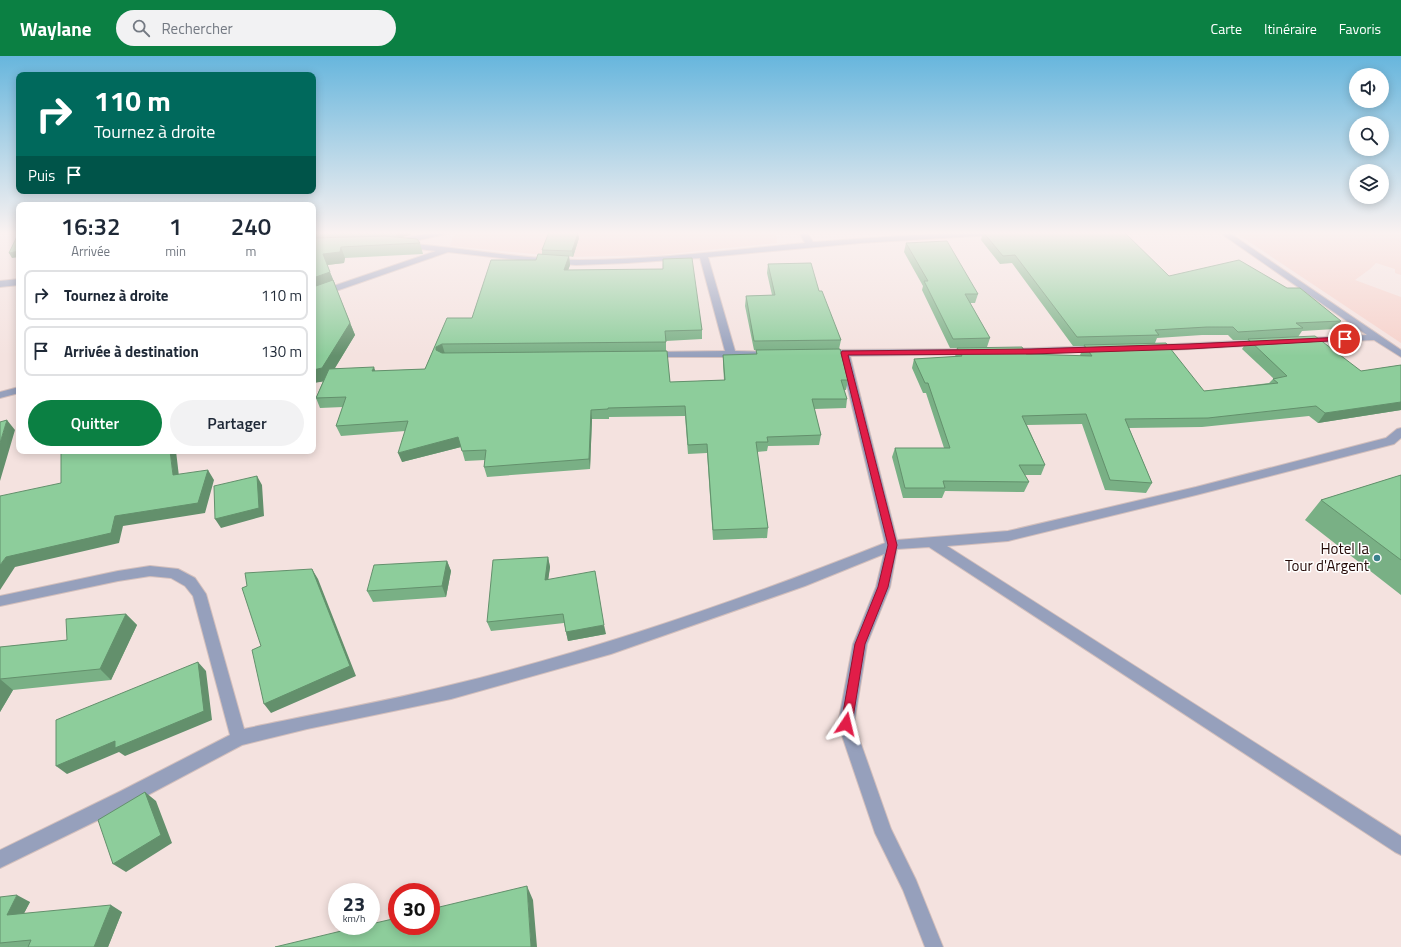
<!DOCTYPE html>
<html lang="fr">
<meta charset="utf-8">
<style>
body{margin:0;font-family:"Titillium Web",sans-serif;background:#f2f2f3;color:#1f2937;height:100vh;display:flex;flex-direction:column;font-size:15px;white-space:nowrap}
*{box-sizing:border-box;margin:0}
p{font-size:13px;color:#747a83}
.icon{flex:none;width:22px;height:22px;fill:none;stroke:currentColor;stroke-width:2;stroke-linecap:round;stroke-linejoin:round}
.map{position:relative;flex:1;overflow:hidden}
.details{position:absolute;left:16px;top:146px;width:300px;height:252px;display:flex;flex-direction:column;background:#fff;border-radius:8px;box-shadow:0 2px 10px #0003}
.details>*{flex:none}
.top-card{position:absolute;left:16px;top:16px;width:300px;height:122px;border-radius:8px;box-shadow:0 2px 10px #0003;background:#00695c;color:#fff;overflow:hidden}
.fabs{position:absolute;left:1349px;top:12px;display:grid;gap:8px}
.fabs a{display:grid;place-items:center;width:40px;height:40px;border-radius:50%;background:#fff;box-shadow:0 2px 10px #0003;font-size:20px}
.speed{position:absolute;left:328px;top:827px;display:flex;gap:8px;font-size:20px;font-weight:700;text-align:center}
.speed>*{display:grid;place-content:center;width:52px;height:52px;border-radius:50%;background:#fff;box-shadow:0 2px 10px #0003;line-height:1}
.speed small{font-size:10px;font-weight:400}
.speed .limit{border:6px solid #d22;background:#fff;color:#111}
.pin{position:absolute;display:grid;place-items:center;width:34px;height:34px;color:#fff;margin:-17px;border:2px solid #fff;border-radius:50%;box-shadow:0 1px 4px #0007}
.me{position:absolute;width:44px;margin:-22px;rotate:10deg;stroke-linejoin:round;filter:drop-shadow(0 0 3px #0008)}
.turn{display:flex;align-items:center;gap:14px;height:84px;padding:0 12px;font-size:18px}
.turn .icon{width:52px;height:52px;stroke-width:2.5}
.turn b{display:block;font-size:28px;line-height:34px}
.then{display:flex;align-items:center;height:38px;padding:0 12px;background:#0003;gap:8px;font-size:15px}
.eta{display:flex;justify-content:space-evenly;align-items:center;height:68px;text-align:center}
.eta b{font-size:24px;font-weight:600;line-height:28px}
.action{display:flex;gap:8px;margin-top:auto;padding:8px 12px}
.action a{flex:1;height:46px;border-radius:24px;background:#0b8043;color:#fff;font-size:16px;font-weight:600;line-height:46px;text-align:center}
.action a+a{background:#f2f2f3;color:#1f2937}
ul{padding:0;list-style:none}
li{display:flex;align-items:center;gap:12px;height:50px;margin:0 8px 6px;padding:0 4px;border:2px solid #e0e1e3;border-radius:8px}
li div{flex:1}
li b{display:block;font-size:15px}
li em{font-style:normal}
header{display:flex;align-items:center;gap:24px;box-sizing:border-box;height:56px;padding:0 20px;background:#0b8043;color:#fff}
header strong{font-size:19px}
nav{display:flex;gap:22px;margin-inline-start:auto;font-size:14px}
.search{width:280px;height:36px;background:#f2f2f3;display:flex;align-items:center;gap:10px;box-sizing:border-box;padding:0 14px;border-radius:22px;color:#747a83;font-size:15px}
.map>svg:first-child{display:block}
.built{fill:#f6d1ca}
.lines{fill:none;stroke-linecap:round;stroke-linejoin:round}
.minor-casing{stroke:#d3bfbc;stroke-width:2}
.minor{fill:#96a0bc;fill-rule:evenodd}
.wall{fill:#79b085;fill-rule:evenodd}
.shaded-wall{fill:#63906c}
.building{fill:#8dcd9b;stroke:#63906c}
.route{fill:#e11d48;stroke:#92132f}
.poi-dot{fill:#3b818d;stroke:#fff;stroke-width:1.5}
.labels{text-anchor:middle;stroke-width:3;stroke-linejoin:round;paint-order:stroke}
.poi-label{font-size:15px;fill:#230805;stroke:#fff;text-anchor:end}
</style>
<header>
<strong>Waylane</strong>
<div class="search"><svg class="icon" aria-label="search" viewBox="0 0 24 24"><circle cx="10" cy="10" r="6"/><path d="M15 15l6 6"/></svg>Rechercher</div>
<nav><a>Carte</a><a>Itinéraire</a><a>Favoris</a></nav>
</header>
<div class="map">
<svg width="1401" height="891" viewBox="0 0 1401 891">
<rect width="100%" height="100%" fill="#f4e2df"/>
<path class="built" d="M473,176H776L777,187L660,199L565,201L450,190L453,180Z
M1263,176H1401V219L1395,217V213L1376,207L1370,213L1355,224L1401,241V287L1236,177Z"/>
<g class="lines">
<defs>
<path id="minor" d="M434,176H447L446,178L405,187C463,192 520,203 578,204C654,204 729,194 805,187L799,176H807L813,186L958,176H1012L1008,178L860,187L708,201L735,295L774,296L776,298L774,300L771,301H649L647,299L649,297L652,296L725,295L700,202L627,207L576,209L527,205L448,196L313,243V237L436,195L401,191L400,189L401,187L398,185L399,183Z
M1219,176H1228L1401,294V301L1374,284L1302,287L1300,285L1305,282L1367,279Z
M19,223V229L0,231V225Z
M1261,284L1264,285L1266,287L1264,289L1154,295L1149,292L1154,289Z
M1097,290L1102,293L1100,295L1010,299L1005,296L1010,293Z
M971,293L974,294L976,296L974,298L850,300L897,484L1008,475L1196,431L1386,382L1397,373L1401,372V382L1394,388L1196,439L1008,485L947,490L1401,780V799L1395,796L929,491L897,493L890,531L867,588L854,668L891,773L916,824L943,891H925L903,834L875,777L838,668L853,588L876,531L884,498L805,530L611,598L451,643L307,673L242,689L131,748L0,812V794L119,736L230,679L193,540L185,530L171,522L150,520L118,525L0,550V540L118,515L150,510L178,513L195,522L206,538L244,673C313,658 383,646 451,629C600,593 744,543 885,487L840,300H826L821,297L826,294Z
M19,331V337L0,342V336Z"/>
</defs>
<use href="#minor" class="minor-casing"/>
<use href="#minor" class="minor"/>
</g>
<path class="wall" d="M313,176H410L411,179L400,181L420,187L423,198L345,202L344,207L327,209L355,279L335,312L376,315L425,313L447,262H472L542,198V194L578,177L579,182L573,201L569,200L570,209L568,214L702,274V283L666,285V295L670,326L724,324L723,308V299L756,298V294H754L745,250L746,240L772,239L767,217L768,208L819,235L841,284L839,293L848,324L846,334H844L847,343L846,352L814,353L821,379L819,389L768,390L767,395L757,396L768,472L767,482L713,484L707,397L688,398L685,360L609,361V363H592L590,413L487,421L484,411L485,404L465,405L461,391L402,406L405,375L341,380L336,370L343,351L320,352L316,342L323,325L313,327Z
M983,176L1169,220L1341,265L1335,273L1302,275L1298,281L1361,315L1401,309V354L1318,367L1309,360L1202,371L1129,372L1152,427L1146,437L1105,434L1082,368L1027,369L1045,409L1041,419H1025L1029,426L1024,436L945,435L942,442H903L892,401L895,392H944L926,337H923L912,312L914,303L955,301L957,292H950L922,234L923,230L904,196L906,187L978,238L975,247H970L990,282L987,291L1026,298L1081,300L1080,299L1084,290H1073L1012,207L1000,208L981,184ZM1202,279H1228L1233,284H1248L1242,293L1273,322V323L1269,327L1204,335L1155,287L1157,282Z
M1401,419V539L1305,464L1321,444Z
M548,501L550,511L548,523L606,578L568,585L564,567L491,575L487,566Z
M447,505L451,515L446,541L373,546L367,535Z
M126,558L137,569L111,624L13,634L0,656V591L67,584Z
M0,841L30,846L24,857L122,856L108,891H0Z"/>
<path class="shaded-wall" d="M395,176H410L411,179L399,182L398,185Z
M578,177L579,182L573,201L572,195Z
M341,191L345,202L344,207L327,209L323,198Z
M19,195V201L12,202L9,197Z
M569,200L570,209L565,223L564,214Z
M330,216L335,228L313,235V222Z
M350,267L355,279L327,325L313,327V314Z
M442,288L445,298L439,303L436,294V291Z
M374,311L377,320L372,315Z
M1401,346V354L1318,367L1325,357Z
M591,354L592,363L590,413L589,403Z
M7,364L15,374L0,425V387Z
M458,381L461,391L402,406L398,397Z
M170,395H176L180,429L173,419Z
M208,414L214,424L205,457L123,470L119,487L15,511L0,534V509L6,501L115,460Z
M257,420L262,429L264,460L221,472L215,463Z
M548,501L550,511L547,533L545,524Z
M447,505L451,515L446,541L442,530Z
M312,513L318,523L356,620L271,657L264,648Z
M126,558L137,569L111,624L100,613Z
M604,569L606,578L568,585L566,576Z
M198,606L206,615L212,664L125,700L119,696L67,718L56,710Z
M0,623L13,634L0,656Z
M145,736L156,745L172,787L126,816L113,808Z
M527,830L533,844L537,891H531Z
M17,839L30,846L20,865L7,859Z
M111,849L122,856L108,891H94Z"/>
<path class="building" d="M19,176V195L9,197Z
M549,176L578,177L572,195L542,194Z
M983,176H1124L1169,220L1239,204L1287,232H1300L1341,265L1296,267L1303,272L1238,276L1233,271H1207L1155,274L1159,279L1077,281L1015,199L1003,200Z
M385,180L417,183L420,187L341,191L340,196L323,198L330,216L313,222V182Z
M947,185L978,238H965L990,282L953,283L924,225H928L906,187Z
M538,198L569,200L564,214L663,213V203L692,202L702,274L665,275L666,286L442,288L436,291V294L442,297L667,295L670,326L725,324L723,299L757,298L756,294L840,293L848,324H841L847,343H812L821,379L767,381L768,386H756L768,472L713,474L707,388L688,389L685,350L608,352V353L591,354L589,403L484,411L486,394L462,395L458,381L398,397L408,365L336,370L346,341L316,342L329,313L374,311L372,315L425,313L447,262H472L491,204H536Z
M811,207L819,235H822L841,284L754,285L746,240L775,239L768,208Z
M333,224L350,267L322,312L313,314V231Z
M1315,280L1361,315L1401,309V346L1325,357L1316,350L1208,362L1125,363L1152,427L1110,424L1086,358L1022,360L1045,409H1019L1029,426L943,425L945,432H905L895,392H950L928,327H925L914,303L962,300L957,292L1022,291L1026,298L1092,300L1084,289L1166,287L1204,335L1278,327L1273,323L1287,320L1248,283Z
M7,364L0,387V366Z
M61,395H170L173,419L208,414L198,447L115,460L111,477L6,501L0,509V440L61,427Z
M1401,419V504L1321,444Z
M257,420L259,452L215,463L214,430Z
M548,501L545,524L595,515L604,569L566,576L563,558L487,566L493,504Z
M447,505L442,530L367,535L374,509Z
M312,513L350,610L264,648L252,594L261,590L242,532L247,530L245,517Z
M126,558L100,613L0,623V591L67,584L66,563Z
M198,606L204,655L115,692V685L56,710V664Z
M145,736L161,779L113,808L98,764Z
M527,830L531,891H275L362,870H371V868L397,862V870H431V853Z
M17,839L7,859L111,849L94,891H28L31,884L0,887V841Z"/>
<linearGradient id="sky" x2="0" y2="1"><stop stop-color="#67b6dd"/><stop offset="0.59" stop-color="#faf2f1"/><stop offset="1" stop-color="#faf2f1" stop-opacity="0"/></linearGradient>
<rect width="1401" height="300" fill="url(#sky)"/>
<path class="route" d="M1345,281L1349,283L1347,284L1189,293L1031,298L848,299L897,489L888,531L865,588L852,668L851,672L846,673L842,672L841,668L855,588L878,531L888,489L841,297L842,295L1031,293L1189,288Z"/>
<circle class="poi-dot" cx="1377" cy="502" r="4"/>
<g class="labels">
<g class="poi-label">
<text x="1369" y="498">Hotel la<tspan x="1369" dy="17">Tour d'Argent</tspan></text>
</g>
</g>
</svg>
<div class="fabs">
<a><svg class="icon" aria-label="sound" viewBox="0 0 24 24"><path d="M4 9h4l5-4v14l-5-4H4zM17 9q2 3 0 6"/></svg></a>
<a><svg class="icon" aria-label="search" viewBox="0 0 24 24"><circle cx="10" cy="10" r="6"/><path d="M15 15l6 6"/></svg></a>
<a><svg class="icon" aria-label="layers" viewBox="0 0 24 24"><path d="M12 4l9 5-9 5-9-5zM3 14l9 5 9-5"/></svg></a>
</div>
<div class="speed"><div>23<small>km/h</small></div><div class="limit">30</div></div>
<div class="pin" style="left:1345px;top:283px;background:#d93025"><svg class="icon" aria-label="arrive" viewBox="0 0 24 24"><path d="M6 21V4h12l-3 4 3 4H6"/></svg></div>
<svg class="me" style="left:846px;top:668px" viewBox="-20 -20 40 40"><path d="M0-17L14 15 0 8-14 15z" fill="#e11d48" stroke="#fff" stroke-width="4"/></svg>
<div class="top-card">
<div class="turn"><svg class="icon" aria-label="right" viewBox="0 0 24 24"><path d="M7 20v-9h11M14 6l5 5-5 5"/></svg><div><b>110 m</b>Tournez à droite</div></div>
<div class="then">Puis<svg class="icon" aria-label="arrive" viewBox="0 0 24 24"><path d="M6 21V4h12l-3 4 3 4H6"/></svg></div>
</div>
<section class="details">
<div class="eta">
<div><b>16:32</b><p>Arrivée</p></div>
<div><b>1</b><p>min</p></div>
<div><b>240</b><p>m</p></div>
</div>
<ul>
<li><svg class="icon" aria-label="right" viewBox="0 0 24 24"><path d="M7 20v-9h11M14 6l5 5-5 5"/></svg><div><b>Tournez à droite</b></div><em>110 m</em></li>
<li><svg class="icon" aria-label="arrive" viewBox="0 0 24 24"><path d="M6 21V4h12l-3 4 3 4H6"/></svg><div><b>Arrivée à destination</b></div><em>130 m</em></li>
</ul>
<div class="action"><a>Quitter</a><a>Partager</a></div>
</section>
</div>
